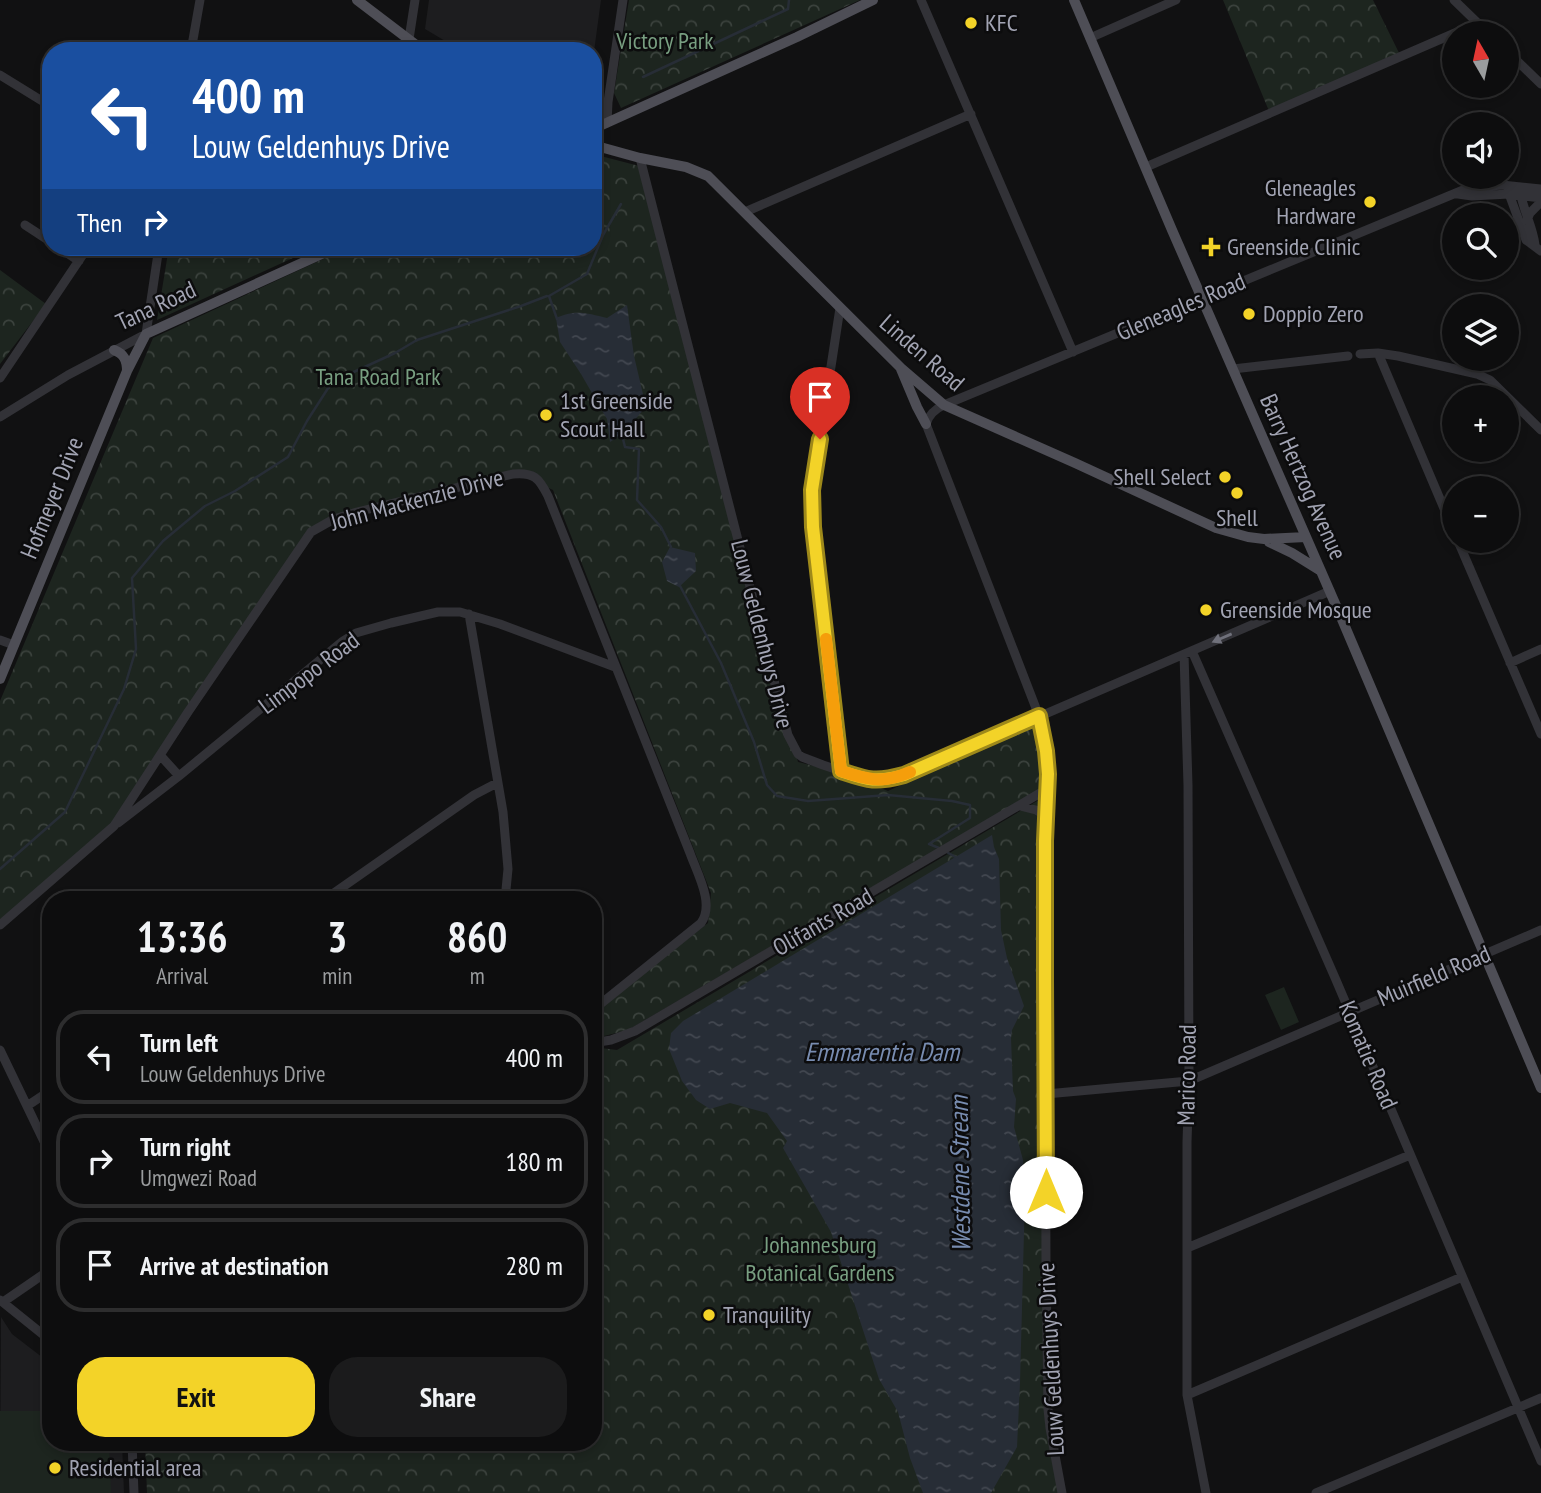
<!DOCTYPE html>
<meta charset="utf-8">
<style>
body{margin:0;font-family:"PT Sans Narrow",sans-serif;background:#1b1b1c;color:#f1f3f6;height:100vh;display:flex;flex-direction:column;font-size:26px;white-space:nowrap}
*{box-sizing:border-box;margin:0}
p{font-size:23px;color:#9a9c9e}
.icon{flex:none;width:38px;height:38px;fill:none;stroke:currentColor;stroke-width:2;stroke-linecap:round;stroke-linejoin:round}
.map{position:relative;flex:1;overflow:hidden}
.sheet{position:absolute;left:42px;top:891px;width:560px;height:560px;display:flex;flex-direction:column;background:#0d0d0e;border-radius:28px;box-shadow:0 4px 10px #0003,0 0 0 2px #2d2d2e}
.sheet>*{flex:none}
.hud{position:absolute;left:42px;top:42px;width:560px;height:214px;border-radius:28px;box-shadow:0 4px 10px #0003,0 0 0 2px #2d2d2e;background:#1a4fa0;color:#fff;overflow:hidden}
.needle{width:46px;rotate:351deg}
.fabs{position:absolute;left:1442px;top:21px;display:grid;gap:14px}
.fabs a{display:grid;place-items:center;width:77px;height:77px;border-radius:50%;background:#0d0d0e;box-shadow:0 4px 10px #0003,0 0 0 2px #2d2d2e;font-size:35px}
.pin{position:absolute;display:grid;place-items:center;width:60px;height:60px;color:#fff;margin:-72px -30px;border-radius:50% 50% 50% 0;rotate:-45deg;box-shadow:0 0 7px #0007}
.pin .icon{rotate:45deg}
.me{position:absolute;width:77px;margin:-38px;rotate:0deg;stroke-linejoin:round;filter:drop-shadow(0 0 5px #0008)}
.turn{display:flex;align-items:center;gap:24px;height:147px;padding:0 35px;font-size:32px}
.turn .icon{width:91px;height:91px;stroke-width:2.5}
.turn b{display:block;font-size:49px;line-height:60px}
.then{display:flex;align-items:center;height:66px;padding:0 35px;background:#0003;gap:14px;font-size:26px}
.eta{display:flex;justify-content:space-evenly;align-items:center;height:119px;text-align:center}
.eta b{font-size:42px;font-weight:600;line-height:49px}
.button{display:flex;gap:14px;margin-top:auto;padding:14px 35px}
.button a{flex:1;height:80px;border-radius:28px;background:#f3d328;color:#111;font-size:28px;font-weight:600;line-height:80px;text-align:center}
.button a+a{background:#1b1b1c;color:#f1f3f6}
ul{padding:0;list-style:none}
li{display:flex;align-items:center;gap:21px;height:94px;margin:0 14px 10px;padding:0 21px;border:4px solid #2d2d2e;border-radius:28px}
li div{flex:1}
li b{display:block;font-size:26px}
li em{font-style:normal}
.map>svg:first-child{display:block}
.built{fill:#1d1d1f}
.grass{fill:#1d251f}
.park{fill:url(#park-crowns)}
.water{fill:url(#water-ripples)}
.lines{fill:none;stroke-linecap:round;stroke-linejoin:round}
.stream{stroke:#272d36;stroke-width:2.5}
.minor{stroke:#323237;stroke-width:9}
.major{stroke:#4e4e56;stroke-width:10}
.oneway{fill:#70717b}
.route-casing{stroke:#9e891a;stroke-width:18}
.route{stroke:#f3d328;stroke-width:12}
.slow{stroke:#f59e0b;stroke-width:12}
.poi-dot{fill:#f3d328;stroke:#0c0c0d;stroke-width:2.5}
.labels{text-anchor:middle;stroke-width:5;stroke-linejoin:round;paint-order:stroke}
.poi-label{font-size:24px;fill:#a2a4b3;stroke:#0c0c0d;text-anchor:start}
.park-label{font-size:24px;fill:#789f81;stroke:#0c0c0d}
.street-label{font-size:24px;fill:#a2a4b3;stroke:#0c0c0d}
.water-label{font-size:26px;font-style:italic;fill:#788cb0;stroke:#0c0c0d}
</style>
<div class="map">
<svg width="1541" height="1493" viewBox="0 0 1541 1493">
<defs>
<pattern id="park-crowns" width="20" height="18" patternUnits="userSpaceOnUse" patternTransform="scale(1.75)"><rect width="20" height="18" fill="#1d251f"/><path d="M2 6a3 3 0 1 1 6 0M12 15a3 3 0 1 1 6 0" fill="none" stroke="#3b423d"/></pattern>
<pattern id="water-ripples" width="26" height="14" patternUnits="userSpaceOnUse" patternTransform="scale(1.75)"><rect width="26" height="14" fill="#272d36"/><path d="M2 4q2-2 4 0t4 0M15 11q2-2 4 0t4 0" fill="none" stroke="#434851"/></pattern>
</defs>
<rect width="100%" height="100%" fill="#111112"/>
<path class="built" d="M429,0H601L593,59V51H462L425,29Z
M1,1317L12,1334L51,1364V1442H122L124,1493H0Z"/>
<path class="grass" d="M1284,987L1299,1022L1281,1030L1265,995Z
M0,1411H51V1442H109L111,1493H0Z"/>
<path class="park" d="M629,0H860L621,108L614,93Z
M1223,0H1373L1401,57L1269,111Z
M593,154L643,167L798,762L843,773L888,791L1038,723L1044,787L628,1030L600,1037L596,1011L708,923L711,893L553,490L523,476L338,519L311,534L117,827L0,920V701L153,338L349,247H593Z
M169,247H317L157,320Z
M0,270L46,304L0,364Z
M1044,797L1048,1095L1045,1422L1060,1493H147L145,1442H593V1047L617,1050Z"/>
<path class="water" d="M627,305L634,356L646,407L622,434L610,442L607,419L581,374L560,342L556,318C575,309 587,313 607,318Z
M670,547L695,553L696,571L679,587L667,581L662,562Z
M992,835L994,847L999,859L1001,930L1007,958L1024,1006L1012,1030L1011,1038L1013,1091L1016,1099L1014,1127L1023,1160L1025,1194L1020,1383L1017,1447L991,1493H923L910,1458L898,1412L879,1379L831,1232L783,1148L787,1141L767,1113L730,1103L710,1109L696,1100L682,1081L669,1049L671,1033L683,1021Z"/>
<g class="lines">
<path class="stream" d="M643,77L788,9L789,0
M557,319L549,296L587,274L603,235L621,204
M621,431L625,447L639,449L637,500L661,527L671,547
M679,584L721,663L754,742L767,785L777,796L808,801L888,795L952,801L970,805V818L929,844L939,848
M945,851L957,858
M0,869L65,812L124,689L136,649L132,578L163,541L205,506L235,491L288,457L307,421L332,382L395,353L417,340L521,306L547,296"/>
<path class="minor" d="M921,0L1073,352
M1454,0L1488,33
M1090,38L1176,0
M409,39L415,0
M191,51L200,0
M1507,51L1541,84
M0,75L47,104
M607,123L608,102L623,0
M640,158L788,735L798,754L802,757L823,765L865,779L875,780L887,779L904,775L1330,591
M1146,167L1478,23
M1508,191L1526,240L1541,251
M1520,191C1523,210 1533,227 1535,245
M1458,194L1472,196L1509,194L1541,198
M745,212L971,114
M1527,220L1530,213L1541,202
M25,225L51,242
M58,247L79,261
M840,308L812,490V510L841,771
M1378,353L1454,532
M1360,354L1378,353L1398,356L1477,374L1490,380L1541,430
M1233,369L1348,356
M0,378L88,247
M0,417L68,375L146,334L159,247
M1458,541L1541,734
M469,614L503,812L508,869L505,900
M0,640L14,645
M1192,651L1336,980L1541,1461
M1184,654L1188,785L1189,1081L1187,1142V1395L1206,1493
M1510,663L1541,649
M160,755L179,776
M1020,806L1036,810L1046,816
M118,823L179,776L343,641L356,633L391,623L438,612H460L500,624L615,667
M324,900L474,795L497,783
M0,925L114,826L188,712L311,532L334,519L357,512L513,474C534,472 539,478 548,496L690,853C697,873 715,904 701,923L593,1010
M593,1028L595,1043
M593,1043L611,1040L635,1031L1047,789
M0,1050L51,1156
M1046,1094L1189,1081L1541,930
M27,1106L51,1090
M1187,1248L1410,1155
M0,1300L51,1341
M3,1302L51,1269
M1187,1395L1462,1277
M132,1442L134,1493
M1062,1493L1050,1428L1048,1409L1046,1263L1045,979V841L1048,774L1046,752L1039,716L926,424C929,414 935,409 944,405L1468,188L1502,185L1541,189
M1316,1493L1541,1398"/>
<path class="major" d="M357,0L424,51
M1074,0L1172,230L1341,617L1541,1088
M593,129L797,37L873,0
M593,145L640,158L686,167L708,176L901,368L944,405L1075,463L1216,528L1248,537L1264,539L1306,537
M114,350C124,354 127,360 127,371
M901,369L917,407L926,424
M1269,542L1292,553L1321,571
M0,679L127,371L146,334L337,247"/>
</g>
<defs><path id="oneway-solid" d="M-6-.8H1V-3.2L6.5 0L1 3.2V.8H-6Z" transform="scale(1.75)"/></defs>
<use class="oneway" href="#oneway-solid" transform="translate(1222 638) rotate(157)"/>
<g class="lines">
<defs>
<path id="route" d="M820,439L812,490L813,527L841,771C868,780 875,783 904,775L1039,716L1046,751L1048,774L1045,841V979L1046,1192"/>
</defs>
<use href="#route" class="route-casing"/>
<use href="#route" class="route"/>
<path class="slow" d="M826,639L841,771C868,780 883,784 910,772"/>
</g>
<g class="poi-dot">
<circle cx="971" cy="23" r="7"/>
<circle cx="1370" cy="202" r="7"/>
<path d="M1207.5 236.5h7v7h7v7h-7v7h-7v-7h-7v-7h7z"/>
<circle cx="1249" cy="314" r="7"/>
<circle cx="546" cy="415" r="7"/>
<circle cx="1225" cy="477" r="7"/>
<circle cx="1237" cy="493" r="7"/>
<circle cx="1206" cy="610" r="7"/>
<circle cx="709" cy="1315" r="7"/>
<circle cx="55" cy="1468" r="7"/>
</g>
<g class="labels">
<g class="poi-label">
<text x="985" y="31">KFC</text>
<text x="1356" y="196" text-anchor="end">Gleneagles<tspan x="1356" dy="28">Hardware</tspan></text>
<text x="1227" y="255">Greenside Clinic</text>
<text x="1263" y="322">Doppio Zero</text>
<text x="560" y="409">1st Greenside<tspan x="560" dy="28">Scout Hall</tspan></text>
<text x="1211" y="485" text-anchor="end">Shell Select</text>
<text x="1237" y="526" text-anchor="middle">Shell</text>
<text x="1220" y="618">Greenside Mosque</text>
<text x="723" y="1323">Tranquility</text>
<text x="69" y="1476">Residential area</text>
</g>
<g class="park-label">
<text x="665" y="49">Victory Park</text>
<text x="378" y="385">Tana Road Park</text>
<text x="820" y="1253">Johannesburg<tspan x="820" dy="28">Botanical Gardens</tspan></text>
</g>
<g class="street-label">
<text transform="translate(156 306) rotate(-25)" y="8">Tana Road</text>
<text transform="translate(1181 307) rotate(-23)" y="8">Gleneagles Road</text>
<text transform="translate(922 353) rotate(41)" y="8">Linden Road</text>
<text transform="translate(1303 477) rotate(66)" y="8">Barry Hertzog Avenue</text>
<text transform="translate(52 498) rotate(-68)" y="8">Hofmeyer Drive</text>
<text transform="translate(417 500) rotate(-15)" y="8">John Mackenzie Drive</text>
<text transform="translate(762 634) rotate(76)" y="8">Louw Geldenhuys Drive</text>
<text transform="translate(309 673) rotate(-37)" y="8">Limpopo Road</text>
<text transform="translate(823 922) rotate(-30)" y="8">Olifants Road</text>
<text transform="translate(1434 976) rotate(-23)" y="8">Muirfield Road</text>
<text transform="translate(1368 1055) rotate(67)" y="8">Komatie Road</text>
<text transform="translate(1187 1075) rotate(-89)" y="8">Marico Road</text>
<text transform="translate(1051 1359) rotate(-93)" y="8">Louw Geldenhuys Drive</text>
</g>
<g class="water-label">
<text x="882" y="1061">Emmarentia Dam</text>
<text transform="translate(960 1174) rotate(-91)" y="9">Westdene Stream</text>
</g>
</g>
</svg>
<div class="fabs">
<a><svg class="needle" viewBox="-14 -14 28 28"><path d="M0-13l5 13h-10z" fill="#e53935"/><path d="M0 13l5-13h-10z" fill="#9a9c9e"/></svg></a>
<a><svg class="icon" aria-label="sound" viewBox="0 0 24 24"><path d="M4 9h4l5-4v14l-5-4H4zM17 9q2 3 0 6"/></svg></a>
<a><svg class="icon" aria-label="search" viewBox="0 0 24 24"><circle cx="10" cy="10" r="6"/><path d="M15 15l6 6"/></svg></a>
<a><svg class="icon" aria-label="layers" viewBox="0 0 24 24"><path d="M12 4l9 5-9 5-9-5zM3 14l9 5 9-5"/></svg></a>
<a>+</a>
<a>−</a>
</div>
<div class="pin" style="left:820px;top:439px;background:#d93025"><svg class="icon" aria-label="arrive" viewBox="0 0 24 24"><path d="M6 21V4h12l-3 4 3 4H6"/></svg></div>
<svg class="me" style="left:1046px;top:1192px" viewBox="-20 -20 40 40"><circle r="19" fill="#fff"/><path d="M0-13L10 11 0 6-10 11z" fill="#f3d328"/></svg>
<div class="hud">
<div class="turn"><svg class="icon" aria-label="left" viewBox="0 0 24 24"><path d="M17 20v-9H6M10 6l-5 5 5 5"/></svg><div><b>400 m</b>Louw Geldenhuys Drive</div></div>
<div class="then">Then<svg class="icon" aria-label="right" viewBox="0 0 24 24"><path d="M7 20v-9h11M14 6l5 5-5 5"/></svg></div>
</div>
<section class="sheet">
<div class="eta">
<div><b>13:36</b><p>Arrival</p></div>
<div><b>3</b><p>min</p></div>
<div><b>860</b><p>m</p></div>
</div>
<ul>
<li><svg class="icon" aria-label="left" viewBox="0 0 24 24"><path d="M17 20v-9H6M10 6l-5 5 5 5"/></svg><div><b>Turn left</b><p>Louw Geldenhuys Drive</p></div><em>400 m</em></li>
<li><svg class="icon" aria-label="right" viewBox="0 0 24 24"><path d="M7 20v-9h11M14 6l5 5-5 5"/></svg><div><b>Turn right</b><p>Umgwezi Road</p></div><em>180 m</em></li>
<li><svg class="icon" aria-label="arrive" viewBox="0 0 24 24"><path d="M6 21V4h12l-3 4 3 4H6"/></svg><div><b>Arrive at destination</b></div><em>280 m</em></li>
</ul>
<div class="button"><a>Exit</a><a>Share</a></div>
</section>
</div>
